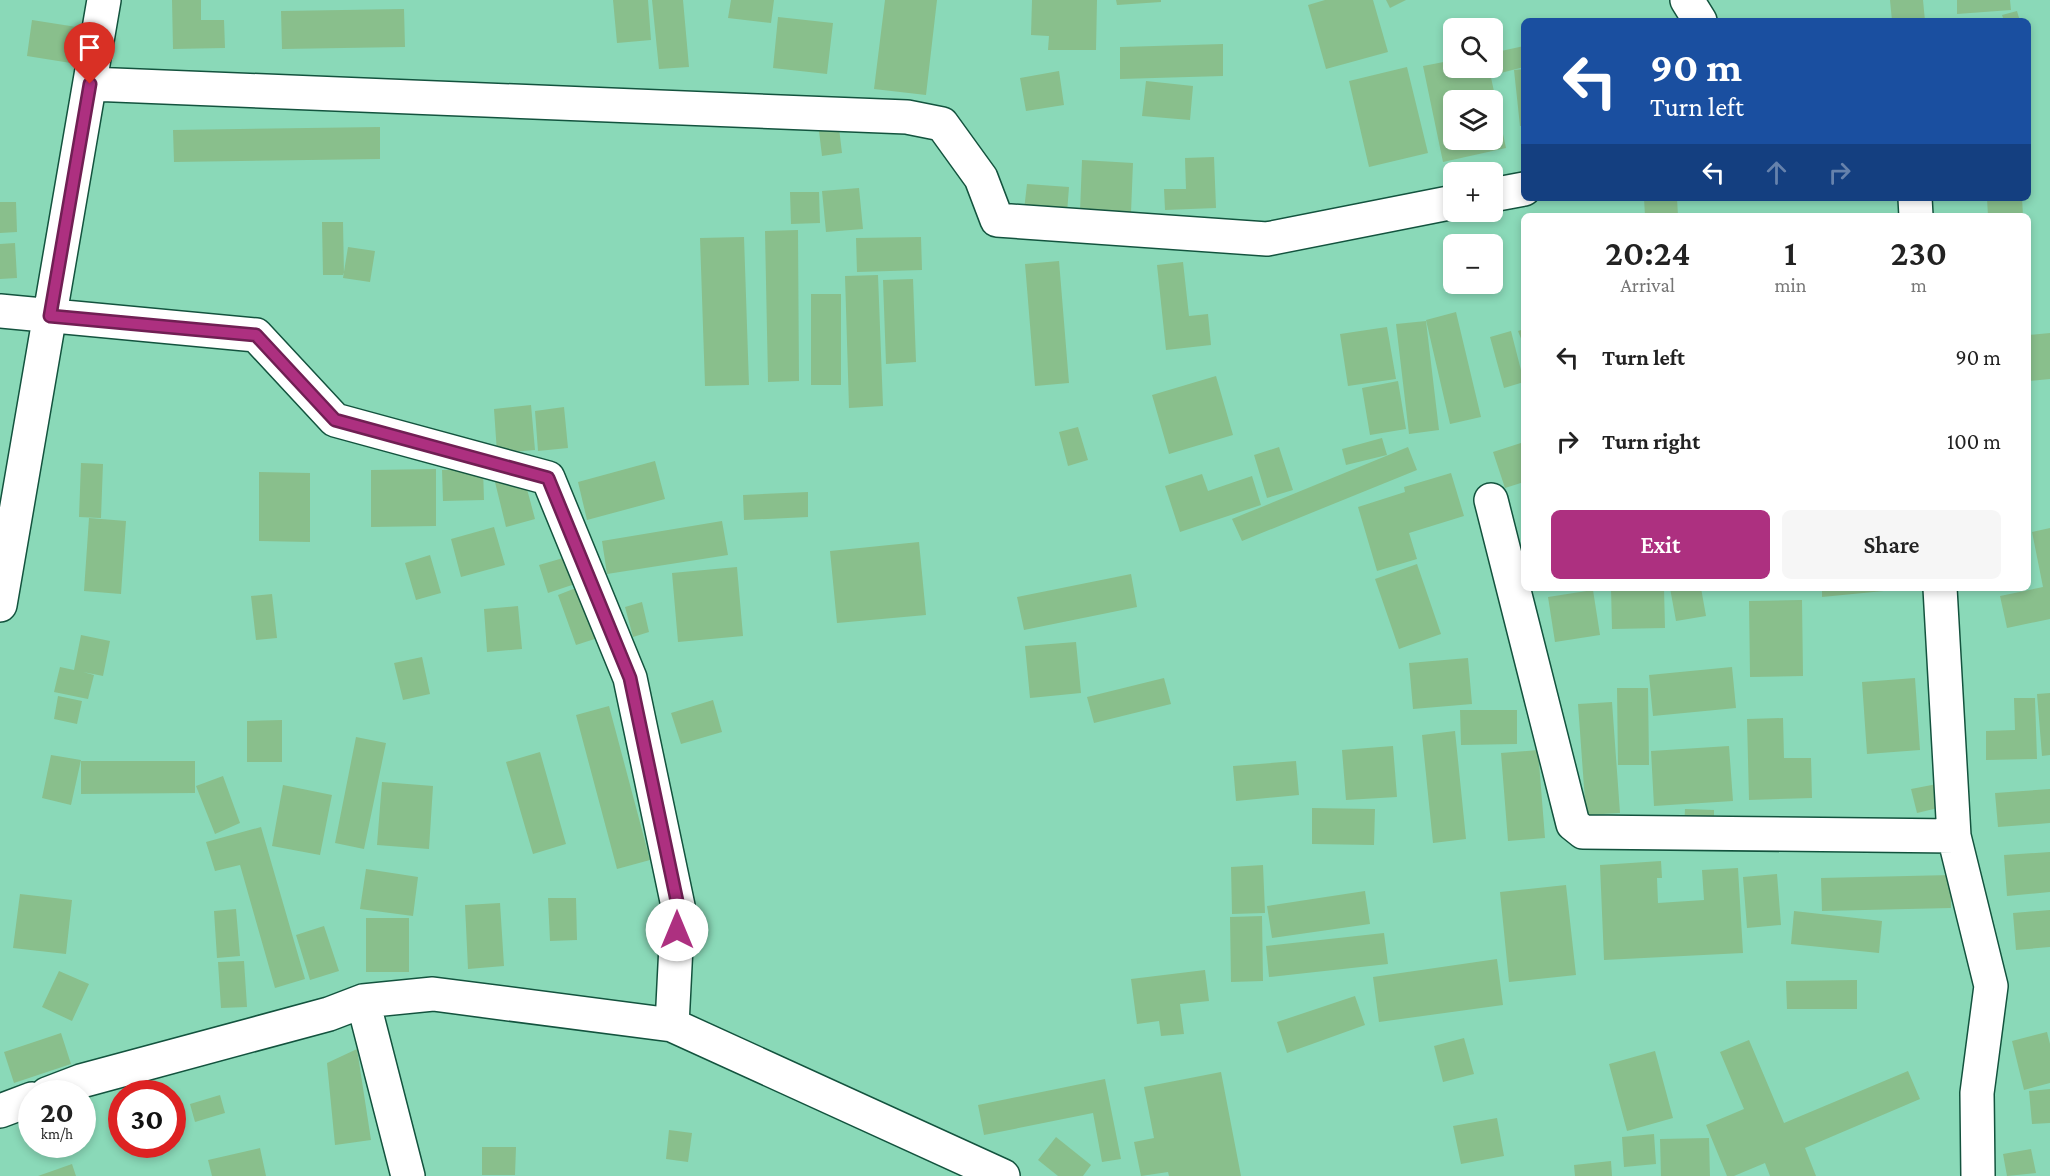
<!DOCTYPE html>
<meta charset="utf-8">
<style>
body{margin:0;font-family:"Crimson Pro",serif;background:#f6f6f6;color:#222;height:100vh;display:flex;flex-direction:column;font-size:22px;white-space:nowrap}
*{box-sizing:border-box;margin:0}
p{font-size:20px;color:#767676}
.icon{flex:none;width:33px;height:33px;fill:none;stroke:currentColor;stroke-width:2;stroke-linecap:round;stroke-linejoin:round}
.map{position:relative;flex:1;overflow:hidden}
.sheet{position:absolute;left:1521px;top:213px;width:510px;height:378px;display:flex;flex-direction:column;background:#fff;border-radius:9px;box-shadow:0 3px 9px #0003}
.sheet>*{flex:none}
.guide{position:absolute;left:1521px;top:18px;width:510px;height:183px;border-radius:9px;box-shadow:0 3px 9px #0003;background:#1a4fa0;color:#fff;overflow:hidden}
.fabs{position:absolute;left:1443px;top:18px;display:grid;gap:12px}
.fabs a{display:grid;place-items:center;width:60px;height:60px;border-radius:9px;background:#fff;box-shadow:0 3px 9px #0003;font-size:30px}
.speed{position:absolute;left:18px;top:1080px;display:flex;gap:12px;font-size:30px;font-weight:700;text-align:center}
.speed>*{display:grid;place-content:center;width:78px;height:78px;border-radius:50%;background:#fff;box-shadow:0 3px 9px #0003;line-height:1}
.speed small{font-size:15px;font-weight:400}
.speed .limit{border:9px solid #d22;background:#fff;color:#111}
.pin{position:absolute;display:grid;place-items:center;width:51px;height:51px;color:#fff;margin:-62px -26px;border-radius:50% 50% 50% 0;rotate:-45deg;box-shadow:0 0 6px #0007}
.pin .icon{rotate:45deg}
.me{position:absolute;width:66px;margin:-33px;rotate:0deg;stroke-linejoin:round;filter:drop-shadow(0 0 4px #0008)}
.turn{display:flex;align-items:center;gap:21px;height:126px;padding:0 30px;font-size:27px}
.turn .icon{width:78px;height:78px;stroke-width:2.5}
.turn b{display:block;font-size:42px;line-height:51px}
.lanes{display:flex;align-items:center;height:57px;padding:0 30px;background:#0003;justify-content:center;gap:30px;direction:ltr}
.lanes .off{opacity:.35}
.eta{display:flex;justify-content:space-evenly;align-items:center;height:102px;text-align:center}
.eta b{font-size:36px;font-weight:600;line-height:42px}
.action{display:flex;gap:12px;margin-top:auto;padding:12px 30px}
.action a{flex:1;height:69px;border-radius:9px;background:#ad3080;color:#fff;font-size:24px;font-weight:600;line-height:69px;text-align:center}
.action a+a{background:#f6f6f6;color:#222}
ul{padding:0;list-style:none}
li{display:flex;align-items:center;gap:18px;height:84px;padding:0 30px}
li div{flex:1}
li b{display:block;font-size:22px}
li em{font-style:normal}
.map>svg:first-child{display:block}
.building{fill:#89bf8c;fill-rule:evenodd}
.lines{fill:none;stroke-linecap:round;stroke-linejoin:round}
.minor-casing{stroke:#13533e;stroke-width:36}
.minor{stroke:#fff;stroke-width:33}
.route-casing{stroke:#701f53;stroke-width:15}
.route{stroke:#ad3080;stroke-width:10}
</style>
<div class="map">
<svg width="2050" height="1176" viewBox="0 0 2050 1176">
<rect width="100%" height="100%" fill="#8ad9b8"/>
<path class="building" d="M172,0H201V20H224L225,48L173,49Z
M613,0H648L651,40L617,43Z
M652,0H683L689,67L659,69Z
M731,0H774L771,23L728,18Z
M885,0H937L926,95L874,89Z
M1032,0H1097L1096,50H1048L1049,36L1031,35Z
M1116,0H1161V2L1117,5Z
M1325,0H1373L1388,52L1326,69L1308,5Z
M1386,0H1406L1390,8Z
M1890,0H1923L1925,21H1892Z
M1957,0H2010L2011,10L1957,14Z
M404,9L405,47L282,49L281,11Z
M2017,11L2020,21H2004L2002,15Z
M778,17L833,23L827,74L773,68Z
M32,20L83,28L77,64L27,56Z
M1223,44V76L1120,79V47Z
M1524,46V67L1493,75L1491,68H1492V53Z
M1454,60V68H1489L1506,148L1443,162L1423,66ZM1454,100H1492V140H1454Z
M1407,67L1428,153L1369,167L1349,81Z
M1524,69V126H1520L1514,70Z
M1059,71L1064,105L1026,111L1020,78Z
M1146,81L1193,86L1190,120L1142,116Z
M380,127V159L174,162L173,130Z
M839,128L842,153L822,156L819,131Z
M1214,157L1216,208L1165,210L1164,189H1186L1185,158Z
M1082,160L1133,163L1131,213L1080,212Z
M1027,184L1069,187L1067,213L1024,210Z
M859,188L863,229L826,232L822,191Z
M790,192H819L820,223L791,224Z
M1644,198H1677L1678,216H1645Z
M1987,198H2022L2023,216H1988Z
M0,202H16L17,232L0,233Z
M322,222H343L344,275H323Z
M798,230L799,381L768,382L765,231Z
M744,237L749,385L705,386L700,238Z
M921,237L922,270L857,272L856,238Z
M15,243L17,278L0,279V244Z
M348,247L375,251L370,282L343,278Z
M1059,261L1069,383L1035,386L1025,264Z
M1183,262L1189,316L1208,314L1211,345L1166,350L1157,265Z
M878,275L883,406L849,408L845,276Z
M913,279L916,362L886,364L883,280Z
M811,294H841V385H811Z
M1456,312L1481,417L1450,424L1426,320Z
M1426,321L1439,430L1409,434L1396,324Z
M1387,327L1396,379L1348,386L1340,334Z
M1524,329V346L1518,331Z
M1511,331L1524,382L1504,388L1490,337Z
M2050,333V379L2028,381V335Z
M1216,376L1233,435L1169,454L1152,395Z
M1398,381L1406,429L1370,435L1362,388Z
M531,405L535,450L497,453L494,409Z
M564,407L568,448L538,451L535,411Z
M1078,427L1088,460L1068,466L1059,432Z
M1382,438L1387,455L1346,465L1342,449Z
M1524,442V482L1505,488L1493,452Z
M1279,447L1293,490L1267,498L1254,455Z
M1408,447L1417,470L1242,541L1232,519Z
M655,461L665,499L587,520L578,482Z
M81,463L103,464L101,518L79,517Z
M436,469V526L371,527V470Z
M483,469L484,500L443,501L442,470Z
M259,472L310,473V542L259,541Z
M1451,473L1464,516L1409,533L1417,559L1377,571L1358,507L1405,492L1404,487Z
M523,474L535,519L506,527L495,482Z
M1202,474L1208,491L1252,476L1261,505L1180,532L1165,486Z
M808,492V517L744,520L743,495Z
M89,518L126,521L121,594L84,591Z
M722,521L728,555L607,574L602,541Z
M494,527L505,565L461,577L451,539Z
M2050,528V619L2007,628L2000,596L2043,587L2032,532Z
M919,542L926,615L837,623L830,551Z
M430,555L441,593L416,600L405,563Z
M570,556L578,583L548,593L539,565Z
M1417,564L1441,634L1399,649L1375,579Z
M737,567L743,636L678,642L672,573Z
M1131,574L1137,607L1024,630L1017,597Z
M586,584L604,636L576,645L558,595Z
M1611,588H1664L1665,628L1612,629Z
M1670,588H1701L1706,616L1676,621Z
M1822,588H1894V590L1822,597Z
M1593,590L1600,635L1555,642L1548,597Z
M272,594L277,638L256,640L251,596Z
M1802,600L1803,676L1750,677L1749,601Z
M642,602L649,632L633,637L625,607Z
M518,606L522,649L487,652L484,609Z
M81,635L110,641L103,676L83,672L94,675L88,699L54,692L60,667L74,670Z
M1076,642L1081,693L1030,698L1025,646Z
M422,657L430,694L403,700L394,663Z
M1468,658L1472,704L1413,709L1409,663Z
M1732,667L1736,708L1653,716L1649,675Z
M1164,678L1171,704L1094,723L1087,697Z
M1915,678L1920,750L1867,754L1862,682Z
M1617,688H1648L1649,765H1618Z
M2050,693V755L2042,756L2037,694Z
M58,696L82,701L77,724L54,719Z
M2014,698H2035L2037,759L1986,760V731L2015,730Z
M713,700L722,732L681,744L671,713Z
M1612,702L1620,813L1586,815L1578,704Z
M609,706L650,860L617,869L576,715Z
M1460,710H1517V744L1461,745Z
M1783,718L1784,758H1811L1812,798L1749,800L1747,719Z
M282,720V762H247V721Z
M1455,731L1466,839L1433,843L1422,735Z
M356,737L386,743L364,849L335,843Z
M1393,746L1397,797L1346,800L1342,750Z
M1729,746L1733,801L1654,806L1651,751Z
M1538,750L1545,838L1508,841L1501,753Z
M540,752L566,844L533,854L506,762Z
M51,755L81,760L71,805L42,798Z
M81,761H195V793L81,794Z
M1296,761L1299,795L1236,801L1233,766Z
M223,776L240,823L215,834L196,786Z
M382,782L433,786L429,849L377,845Z
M1937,784L1942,807L1917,813L1911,789Z
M283,785L332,795L320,855L272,846Z
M2050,789V823L1998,827L1995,793Z
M1312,808L1375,809L1374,845L1312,844Z
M1685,809L1714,810V830L1684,829Z
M261,827L305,979L275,988L240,865L215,871L206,842Z
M2050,852V892L2007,896L2004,855Z
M1661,861L1662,878H1657L1658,903L1704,900L1702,870L1738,868L1743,953L1604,960L1600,865Z
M1263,865L1265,913L1232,914L1231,867Z
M366,869L418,877L413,916L360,909Z
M1777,874L1781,925L1747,928L1743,877Z
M1951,875V908L1822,911L1821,878Z
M1566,885L1576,975L1509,982L1500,892Z
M1365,891L1370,924L1272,938L1267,906Z
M20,894L72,900L66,954L13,948Z
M548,898H576L577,940L550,941Z
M500,903L504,966L468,969L465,905Z
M236,909L240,956L217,958L214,911Z
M2050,910V947L2016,950L2013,913Z
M1794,911L1882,921L1879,953L1791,944Z
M1262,916L1263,981L1231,982L1230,917Z
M366,918H409V972H366Z
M324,926L339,971L310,980L296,935Z
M1384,933L1388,964L1269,977L1266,946Z
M1497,959L1503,1005L1379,1022L1373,977Z
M244,961L247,1007L221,1008L218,962Z
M1205,970L1209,1001L1180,1004L1184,1034L1161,1036L1159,1021L1137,1024L1131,979Z
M59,971L89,984L72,1021L42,1007Z
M1857,980V1009H1787L1786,981Z
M1355,996L1365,1025L1287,1053L1277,1022Z
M2047,1032L2050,1044V1083L2024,1090L2012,1041Z
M61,1033L71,1064L14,1083L4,1052Z
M1464,1038L1474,1074L1443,1082L1434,1046Z
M1749,1040L1784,1123L1908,1071L1920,1099L1805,1148L1816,1176H1770L1765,1163L1734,1176H1727L1706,1125L1744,1109L1720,1052Z
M357,1049L371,1140L335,1145L327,1063Z
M1655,1051L1673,1118L1627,1131L1609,1064Z
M1221,1072L1241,1176H1169L1168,1172L1141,1176L1134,1142L1154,1138L1144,1087Z
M1105,1079L1121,1159L1102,1162L1093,1113L984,1135L978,1105Z
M2050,1089V1123L2032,1124L2029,1091Z
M220,1095L225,1113L195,1122L190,1104Z
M1497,1118L1504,1156L1461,1164L1453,1126Z
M669,1130L692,1133L688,1162L666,1159Z
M1654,1134L1656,1164L1624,1167L1622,1137Z
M1056,1137L1091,1165L1083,1176H1058L1038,1160Z
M1709,1138L1710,1176H1661L1660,1139Z
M482,1147H516L515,1175H482Z
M260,1148L266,1176H212L208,1160Z
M2031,1149L2036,1173L2007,1176L2003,1154Z
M1611,1161L1612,1176H1575L1574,1165Z
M72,1164L76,1176H38Z"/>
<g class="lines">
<defs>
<path id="minor" d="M1687,0L1700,21
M90,84L907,117L942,124L981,178L997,220L1267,239L1454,202
M1492,195L1524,189
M1915,198L1916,216
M0,311L256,335L335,420L548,478L630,678L678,906L672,1025
M1491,500L1573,824L1583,832L1954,836
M1940,588L1954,836L1991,986L1977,1093L1978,1176
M0,605L104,0
M363,1001L408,1176
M47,1094L81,1081L329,1014L363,1001L433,994L672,1025L1003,1176
M0,1111L32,1099"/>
</defs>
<use href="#minor" class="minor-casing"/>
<use href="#minor" class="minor"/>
</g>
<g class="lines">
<defs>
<path id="route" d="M90,84L50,316L256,335L335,420L548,478L630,678L678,906L677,930"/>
</defs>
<use href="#route" class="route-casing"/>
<use href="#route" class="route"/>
</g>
</svg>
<div class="fabs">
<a><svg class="icon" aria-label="search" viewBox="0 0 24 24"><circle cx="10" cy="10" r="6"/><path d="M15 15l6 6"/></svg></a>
<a><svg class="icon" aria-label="layers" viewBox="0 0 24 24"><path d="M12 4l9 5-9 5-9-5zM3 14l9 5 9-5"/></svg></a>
<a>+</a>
<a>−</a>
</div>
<div class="speed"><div>20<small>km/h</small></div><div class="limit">30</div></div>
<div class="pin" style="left:90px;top:84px;background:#d93025"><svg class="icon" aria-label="arrive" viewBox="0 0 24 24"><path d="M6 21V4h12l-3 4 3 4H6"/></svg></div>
<svg class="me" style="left:677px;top:930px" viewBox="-20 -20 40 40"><circle r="19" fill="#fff"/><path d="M0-13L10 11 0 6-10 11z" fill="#ad3080"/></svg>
<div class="guide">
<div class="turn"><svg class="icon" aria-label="left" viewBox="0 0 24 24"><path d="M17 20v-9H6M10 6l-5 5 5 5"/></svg><div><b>90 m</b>Turn left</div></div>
<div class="lanes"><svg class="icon" aria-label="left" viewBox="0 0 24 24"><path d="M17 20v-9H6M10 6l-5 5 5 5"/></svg><svg class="icon off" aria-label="ahead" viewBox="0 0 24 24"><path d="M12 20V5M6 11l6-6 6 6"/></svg><svg class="icon off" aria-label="right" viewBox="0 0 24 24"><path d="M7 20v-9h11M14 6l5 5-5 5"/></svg></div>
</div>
<section class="sheet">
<div class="eta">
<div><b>20:24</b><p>Arrival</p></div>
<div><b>1</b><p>min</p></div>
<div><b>230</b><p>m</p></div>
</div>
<ul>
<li><svg class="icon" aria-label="left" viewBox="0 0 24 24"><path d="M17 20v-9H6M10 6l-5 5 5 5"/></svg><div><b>Turn left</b></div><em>90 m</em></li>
<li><svg class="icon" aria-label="right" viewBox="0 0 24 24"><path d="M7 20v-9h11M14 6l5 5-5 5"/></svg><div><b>Turn right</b></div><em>100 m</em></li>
</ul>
<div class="action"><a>Exit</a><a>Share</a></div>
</section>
</div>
